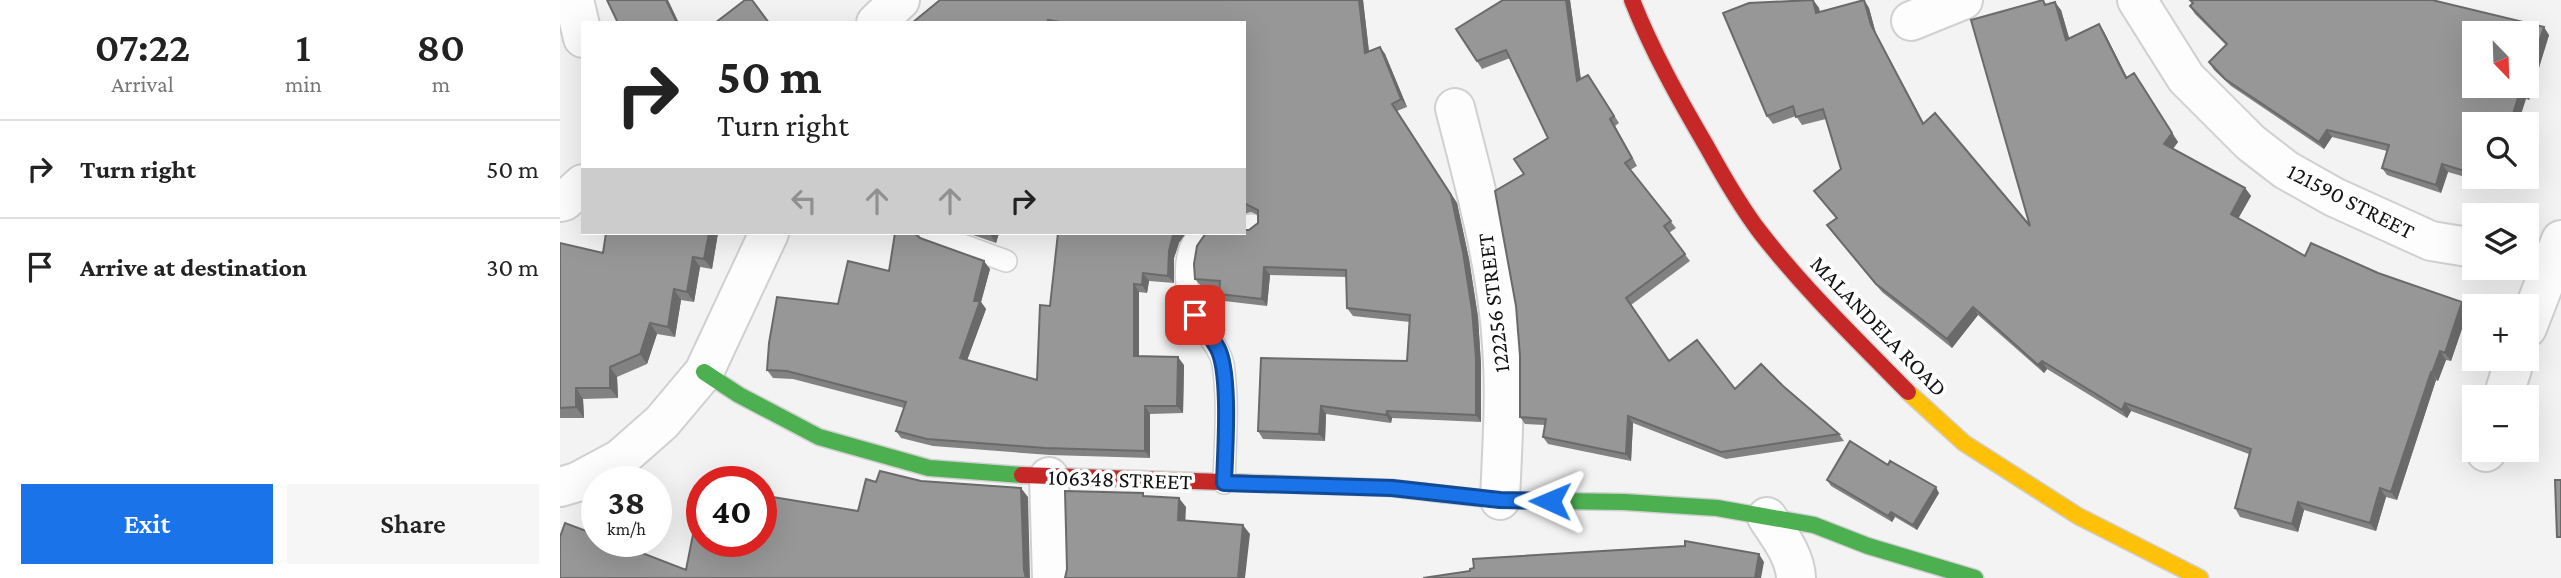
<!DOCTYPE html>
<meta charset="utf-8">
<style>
body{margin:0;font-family:"Crimson Pro",serif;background:#f6f6f6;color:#222;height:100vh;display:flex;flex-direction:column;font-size:26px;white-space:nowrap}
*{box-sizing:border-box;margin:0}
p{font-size:23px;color:#767676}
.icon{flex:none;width:38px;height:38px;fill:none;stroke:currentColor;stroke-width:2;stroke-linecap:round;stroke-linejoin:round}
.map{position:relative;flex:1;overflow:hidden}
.details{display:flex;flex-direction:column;background:#fff;width:560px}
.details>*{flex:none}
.top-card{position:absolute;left:21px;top:21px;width:665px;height:214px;border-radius:0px;box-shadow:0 7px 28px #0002;background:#fff;color:#222;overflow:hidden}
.needle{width:46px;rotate:157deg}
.controls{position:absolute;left:1902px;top:21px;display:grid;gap:14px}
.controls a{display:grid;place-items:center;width:77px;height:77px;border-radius:0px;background:#fff;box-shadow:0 7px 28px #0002;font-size:35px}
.speed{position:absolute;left:21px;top:466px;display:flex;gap:14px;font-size:35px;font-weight:700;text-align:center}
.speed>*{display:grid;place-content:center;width:91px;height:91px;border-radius:50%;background:#fff;box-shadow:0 7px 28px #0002;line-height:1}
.speed small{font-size:18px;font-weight:400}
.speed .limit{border:10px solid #d22;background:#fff;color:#111}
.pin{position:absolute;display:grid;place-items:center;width:60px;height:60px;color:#fff;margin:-30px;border-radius:14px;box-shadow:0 4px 10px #0006}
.me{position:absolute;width:77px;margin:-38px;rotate:271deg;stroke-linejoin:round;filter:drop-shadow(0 0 5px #0008)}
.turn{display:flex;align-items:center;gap:24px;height:147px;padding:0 21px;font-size:32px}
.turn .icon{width:91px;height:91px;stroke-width:2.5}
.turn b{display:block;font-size:49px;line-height:60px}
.lanes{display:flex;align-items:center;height:66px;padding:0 21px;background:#0003;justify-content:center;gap:35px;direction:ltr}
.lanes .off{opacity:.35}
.eta{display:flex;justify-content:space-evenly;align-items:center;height:119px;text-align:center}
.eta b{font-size:42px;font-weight:600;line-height:49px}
.action{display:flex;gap:14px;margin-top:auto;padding:14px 21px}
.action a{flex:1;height:80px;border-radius:0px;background:#1a73e8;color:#fff;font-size:28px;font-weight:600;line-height:80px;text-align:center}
.action a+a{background:#f6f6f6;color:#222}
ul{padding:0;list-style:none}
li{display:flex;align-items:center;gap:21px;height:98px;padding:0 21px;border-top:2px solid #e0e0e0}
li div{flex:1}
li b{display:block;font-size:26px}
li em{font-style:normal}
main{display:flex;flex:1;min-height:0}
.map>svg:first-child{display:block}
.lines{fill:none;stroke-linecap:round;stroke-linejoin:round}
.lane-casing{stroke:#d0d0d1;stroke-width:24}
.street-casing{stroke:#d0d0d1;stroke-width:42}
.fast-casing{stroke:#d0d0d1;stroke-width:19}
.slow-casing{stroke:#d0d0d1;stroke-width:19}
.jam-casing{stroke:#d0d0d1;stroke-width:19}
.lane{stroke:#fdfdfd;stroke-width:21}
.street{stroke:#fdfdfd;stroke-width:38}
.fast{stroke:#4caf50;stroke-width:16}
.slow{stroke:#ffc107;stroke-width:16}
.jam{stroke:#c62828;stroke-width:16}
.wall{fill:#828283}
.shaded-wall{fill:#6a6a6a}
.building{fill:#979798;stroke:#6a6a6a;stroke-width:2}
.route-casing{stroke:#114b97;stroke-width:18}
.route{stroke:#1a73e8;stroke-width:12}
.labels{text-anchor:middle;stroke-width:7;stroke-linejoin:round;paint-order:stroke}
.street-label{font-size:23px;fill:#131314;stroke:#fff}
</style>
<main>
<section class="details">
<div class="eta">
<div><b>07:22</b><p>Arrival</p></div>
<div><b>1</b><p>min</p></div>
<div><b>80</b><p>m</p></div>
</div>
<ul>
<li><svg class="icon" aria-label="right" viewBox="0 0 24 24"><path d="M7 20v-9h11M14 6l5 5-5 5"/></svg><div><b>Turn right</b></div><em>50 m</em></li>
<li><svg class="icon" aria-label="arrive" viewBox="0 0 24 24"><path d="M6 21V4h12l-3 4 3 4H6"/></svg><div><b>Arrive at destination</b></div><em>30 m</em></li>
</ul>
<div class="action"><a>Exit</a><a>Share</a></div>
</section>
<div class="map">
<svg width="2001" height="578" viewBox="0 0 2001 578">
<rect width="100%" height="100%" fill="#f3f3f4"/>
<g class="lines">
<defs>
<path id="lane" d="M684,226L692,225
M370,233L446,261
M642,233C620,249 625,291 634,313C642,332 659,344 663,364C669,403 665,444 664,483"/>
<path id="street" d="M14,0L23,38
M1577,0L1626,78L1691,143L1726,170L1774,197L1871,241L1914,248
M1351,21L1403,0
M316,23L340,0
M895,108C915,186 937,264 942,345C946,396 942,449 940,500
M0,202L4,201L23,184
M1967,328L2001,240
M1943,397L1955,359
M1926,452L1927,450
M489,477L492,578
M0,487L17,482L60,459L102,422L144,372L209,233
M1207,517C1219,536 1235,555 1236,578"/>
<path id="fast" d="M144,372L179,395L259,437L369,468L462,475
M882,494L940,500L1064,502L1157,508L1254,525L1308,546L1415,578"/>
<path id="slow" d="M1348,392L1404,443L1518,516L1640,578"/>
<path id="jam" d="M1072,0C1092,51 1119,99 1147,147C1163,176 1180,206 1200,232C1245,290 1298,341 1348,392
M462,475L832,488L882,494"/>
</defs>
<use href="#lane" class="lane-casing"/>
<use href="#street" class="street-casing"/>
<use href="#fast" class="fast-casing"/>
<use href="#slow" class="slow-casing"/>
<use href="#jam" class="jam-casing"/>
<use href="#lane" class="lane"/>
<use href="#street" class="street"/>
<use href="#fast" class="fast"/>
<use href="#slow" class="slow"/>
<use href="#jam" class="jam"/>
</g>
<path class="wall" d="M803,0L809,51L820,47L825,54L847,107L837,111L897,203L909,259L918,317L921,365V422L832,418L831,423L766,414L765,441L703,439L698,431L847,361L850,322L793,316L787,308V277L710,275L707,306L664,301L659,294L660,288L641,286L635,279L698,223V215L691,212L684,214V23H352Z
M943,0H1010L1021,79L1033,82L1059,123L1055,126L1077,166L1070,170L1116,228L1109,233L1130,261L1071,305L1109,361L1175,389L1223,386L1279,434L1284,441L1166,459L1073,423L1071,461L988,444L983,437L985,425L965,424L960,417L964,174L988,138L950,58L922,69L896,29Z
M1253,0L1259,8L1260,12L1304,0L1309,8L1316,34L1364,123L1470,226L1483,0L1486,4L1501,10L1509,38L1544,32L1567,77L1618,142L1613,149L1685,188L1691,196L1678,219L1745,256L1818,273L1902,302L1908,311L1891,361L1886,360L1878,381L1876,380L1837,500L1826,497L1816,531L1744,510L1738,532L1680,517L1675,508L1689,454L1571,411L1567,418L1487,369L1484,373L1418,315L1392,348L1322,292L1267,225L1276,218L1254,191L1281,169L1266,119L1242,125L1236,116L1213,124L1207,116Z
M1633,3L1989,35L1969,100L1966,99L1914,124V177H1943L1940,187L1888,172L1881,193L1827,175L1822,168L1827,151L1772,137L1764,149L1671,86L1654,70L1649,62L1666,45L1635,14L1630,6Z
M158,233L152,269L140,267L134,302L121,300L115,337L97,334L87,364L57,377L58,398L23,399L24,418H0V243L43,253Z
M335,233H358V236L360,238L430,269L421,302L426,309L407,360L477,380L490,306L619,243L614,258V283L589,281L587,293L579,292V356L624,365L623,413L590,414V458L490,455L373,446L341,438L336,431L344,408L233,379L213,378L207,370L278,304L329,271Z
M407,233H439L436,243Z
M1328,465L1379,493L1357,530L1335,517L1332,522L1271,486L1267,480Z"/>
<path class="shaded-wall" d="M106,0H108L119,23H117Z
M799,0H803L810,61L805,53Z
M1006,0H1010L1022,89L1017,81Z
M1253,0L1259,8L1261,21L1256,13Z
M1304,0L1309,8L1316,34L1368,132L1363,124L1311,25Z
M1495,2L1501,10L1512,48L1506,40Z
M1539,24L1544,32L1571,86L1566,78Z
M1984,27L1989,35L1969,100L1963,92L1965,86H1967V80Z
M820,47L825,54L847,107L841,99Z
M1580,81L1618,142L1610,152L1604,144Z
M1960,91L1966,99L1958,124H1950Z
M832,104L897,203L909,259L918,317L921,365V422L916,415Z
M1050,119L1055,126L1077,166L1072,158Z
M1767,130L1772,137L1764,149L1759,142Z
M1882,164L1888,172L1881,193L1876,185Z
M1935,177H1943L1940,187L1934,179Z
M1685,188L1691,196L1676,222L1671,214Z
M149,233H158L152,269L144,259Z
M432,233H439L436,243L431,236Z
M615,233H626L619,243L614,258V283L608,276L609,251L613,235Z
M133,257L140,267L134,302L127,292Z
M424,261L430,269L421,302L426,309L405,366L400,358Z
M704,267L710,275L707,306L702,299Z
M583,273L589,281L587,293L582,285Z
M574,284L579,292V364L574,356Z
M114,289L121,300L115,337L108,327Z
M1902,302L1908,311L1891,361L1885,353Z
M1413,307L1418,315L1392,348L1387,339Z
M90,323L97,334L87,364L80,354Z
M1880,351L1886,360L1878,381L1872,373Z
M618,357L624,365L623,413L617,406Z
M1482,361L1487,369L1484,373L1478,365Z
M50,367L57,377L58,398L50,388Z
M1871,372L1876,380L1837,500L1831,492Z
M16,388L23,399L24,418L16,407Z
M1565,403L1571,411L1567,418L1562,410Z
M585,406L590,414V458L585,451Z
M761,406L766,414L765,441L759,434Z
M827,411L832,418L831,423L826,415Z
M1068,416L1073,423L1071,461L1066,454Z
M1376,487L1379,493L1357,530L1353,525Z
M461,488L468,497L470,578H466L464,570Z
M1820,488L1826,497L1816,531L1810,523Z
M619,498L626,507L625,529L618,520Z
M1738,502L1744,510L1738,532L1732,524Z
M1331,512L1335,517L1332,522L1328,516Z
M683,525L690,534L685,578H678Z
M1199,554L1204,562L1201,578H1195Z"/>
<path class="building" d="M47,0H106L117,23H58Z
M185,0H192L209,23H155Z
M380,0H799L805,53L820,47L841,99L832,104L891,195L903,252L912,310L916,358V415L827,411L826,415L761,406L759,434L698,431L701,358L847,361L850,315L787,308L786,270L704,267L702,299L659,294L660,281L635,279L634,264L637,246L646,233H684V230H689L698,223V210L686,204L684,205V23H505L488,20L487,23H352Z
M943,0H1006L1017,81L1028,75L1054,116L1050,119L1072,158L1065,163L1111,221L1104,226L1125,254L1066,298L1109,361L1137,340L1175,389L1201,364L1223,386L1279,434L1161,452L1068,416L1066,454L983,437L986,419L960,417V356L956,306L935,191L964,174L954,159L988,138L946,50L917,61L896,29Z
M1253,0L1256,13L1304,0L1311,25L1363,124L1375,113L1470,226L1411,20L1483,0L1485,5L1495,2L1506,40L1539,24L1566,78L1574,73L1612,133L1604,144L1685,188L1671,214L1745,256L1751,243L1818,273L1902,302L1885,353L1880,351L1872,373L1871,372L1831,492L1820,488L1810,523L1738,502L1732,524L1675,508L1691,449L1565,403L1562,410L1482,361L1478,365L1413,307L1387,339L1316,284L1267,225L1277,218L1254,191L1281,169L1263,109L1236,117L1233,106L1207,116L1163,13L1189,3Z
M1630,0H1872L1984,27L1967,80V33H1914V86H1965L1963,92L1960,91L1950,124H1914V174L1882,164L1876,185L1822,168L1829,145L1767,130L1759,142L1665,79L1649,62L1667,44L1630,6L1633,3Z
M46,233H149L144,259L133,257L127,292L114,289L108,327L90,323L80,354L50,367V388H16V407L0,408V243L43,253Z
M335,233H354L360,238L424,261L414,301H420L400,358L477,380L480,305L490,306L498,233H615L613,235L609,251L608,276L583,273L582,285L574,284V356L618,357L617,406H585V451L485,448L367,439L336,431L346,402L227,371L207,370L209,343L217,297L278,304L288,261L329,271Z
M1290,441L1328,465L1330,461L1376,487L1353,525L1331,512L1328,516L1267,480Z
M320,471L361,481L461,488L464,570L466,578H0V537L5,523L37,535V541H51L126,570L139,504L142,505V541H201V495L298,511L306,479L316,482Z
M1995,480H2001V537H1997Z
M505,491L583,493V496L619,498L618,520L683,525L678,578H505L507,569Z
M1125,541L1199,554L1195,578H863L910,571V569L914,568L913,559L1125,546Z"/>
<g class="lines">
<defs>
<path id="route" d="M635,315C642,326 651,336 657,347C671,371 665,452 664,483L832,488L940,500L990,501"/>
</defs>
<use href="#route" class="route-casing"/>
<use href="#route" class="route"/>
</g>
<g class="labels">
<g class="street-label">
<text transform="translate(1791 201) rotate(27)" y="8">121590 STREET</text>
<text transform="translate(933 303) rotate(-97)" y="8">122256 STREET</text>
<text transform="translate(1319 326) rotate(46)" y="8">MALANDELA ROAD</text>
<text transform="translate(560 479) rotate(2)" y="8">106348 STREET</text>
</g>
</g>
</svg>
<div class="controls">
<a><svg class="needle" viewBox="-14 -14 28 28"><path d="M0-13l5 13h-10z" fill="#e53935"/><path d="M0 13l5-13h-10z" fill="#767676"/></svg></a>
<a><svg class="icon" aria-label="search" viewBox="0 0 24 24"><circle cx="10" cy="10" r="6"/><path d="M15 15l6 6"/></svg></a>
<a><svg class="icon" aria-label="layers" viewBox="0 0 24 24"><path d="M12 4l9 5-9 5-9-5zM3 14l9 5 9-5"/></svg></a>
<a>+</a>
<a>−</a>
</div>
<div class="speed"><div>38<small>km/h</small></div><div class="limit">40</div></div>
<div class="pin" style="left:635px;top:315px;background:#d93025"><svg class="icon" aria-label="arrive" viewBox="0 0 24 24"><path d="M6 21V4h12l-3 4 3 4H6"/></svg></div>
<svg class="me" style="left:990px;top:501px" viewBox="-20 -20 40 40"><path d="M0-17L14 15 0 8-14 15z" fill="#1a73e8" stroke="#fff" stroke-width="4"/></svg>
<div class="top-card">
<div class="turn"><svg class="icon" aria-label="right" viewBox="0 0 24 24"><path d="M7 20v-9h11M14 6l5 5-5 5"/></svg><div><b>50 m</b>Turn right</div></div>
<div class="lanes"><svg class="icon off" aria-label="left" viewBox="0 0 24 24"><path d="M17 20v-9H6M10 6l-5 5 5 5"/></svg><svg class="icon off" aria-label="ahead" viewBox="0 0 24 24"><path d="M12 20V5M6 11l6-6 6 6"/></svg><svg class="icon off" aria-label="ahead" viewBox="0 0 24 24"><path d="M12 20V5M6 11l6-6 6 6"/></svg><svg class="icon" aria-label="right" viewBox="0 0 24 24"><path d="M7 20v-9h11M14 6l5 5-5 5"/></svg></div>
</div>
</div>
</main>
